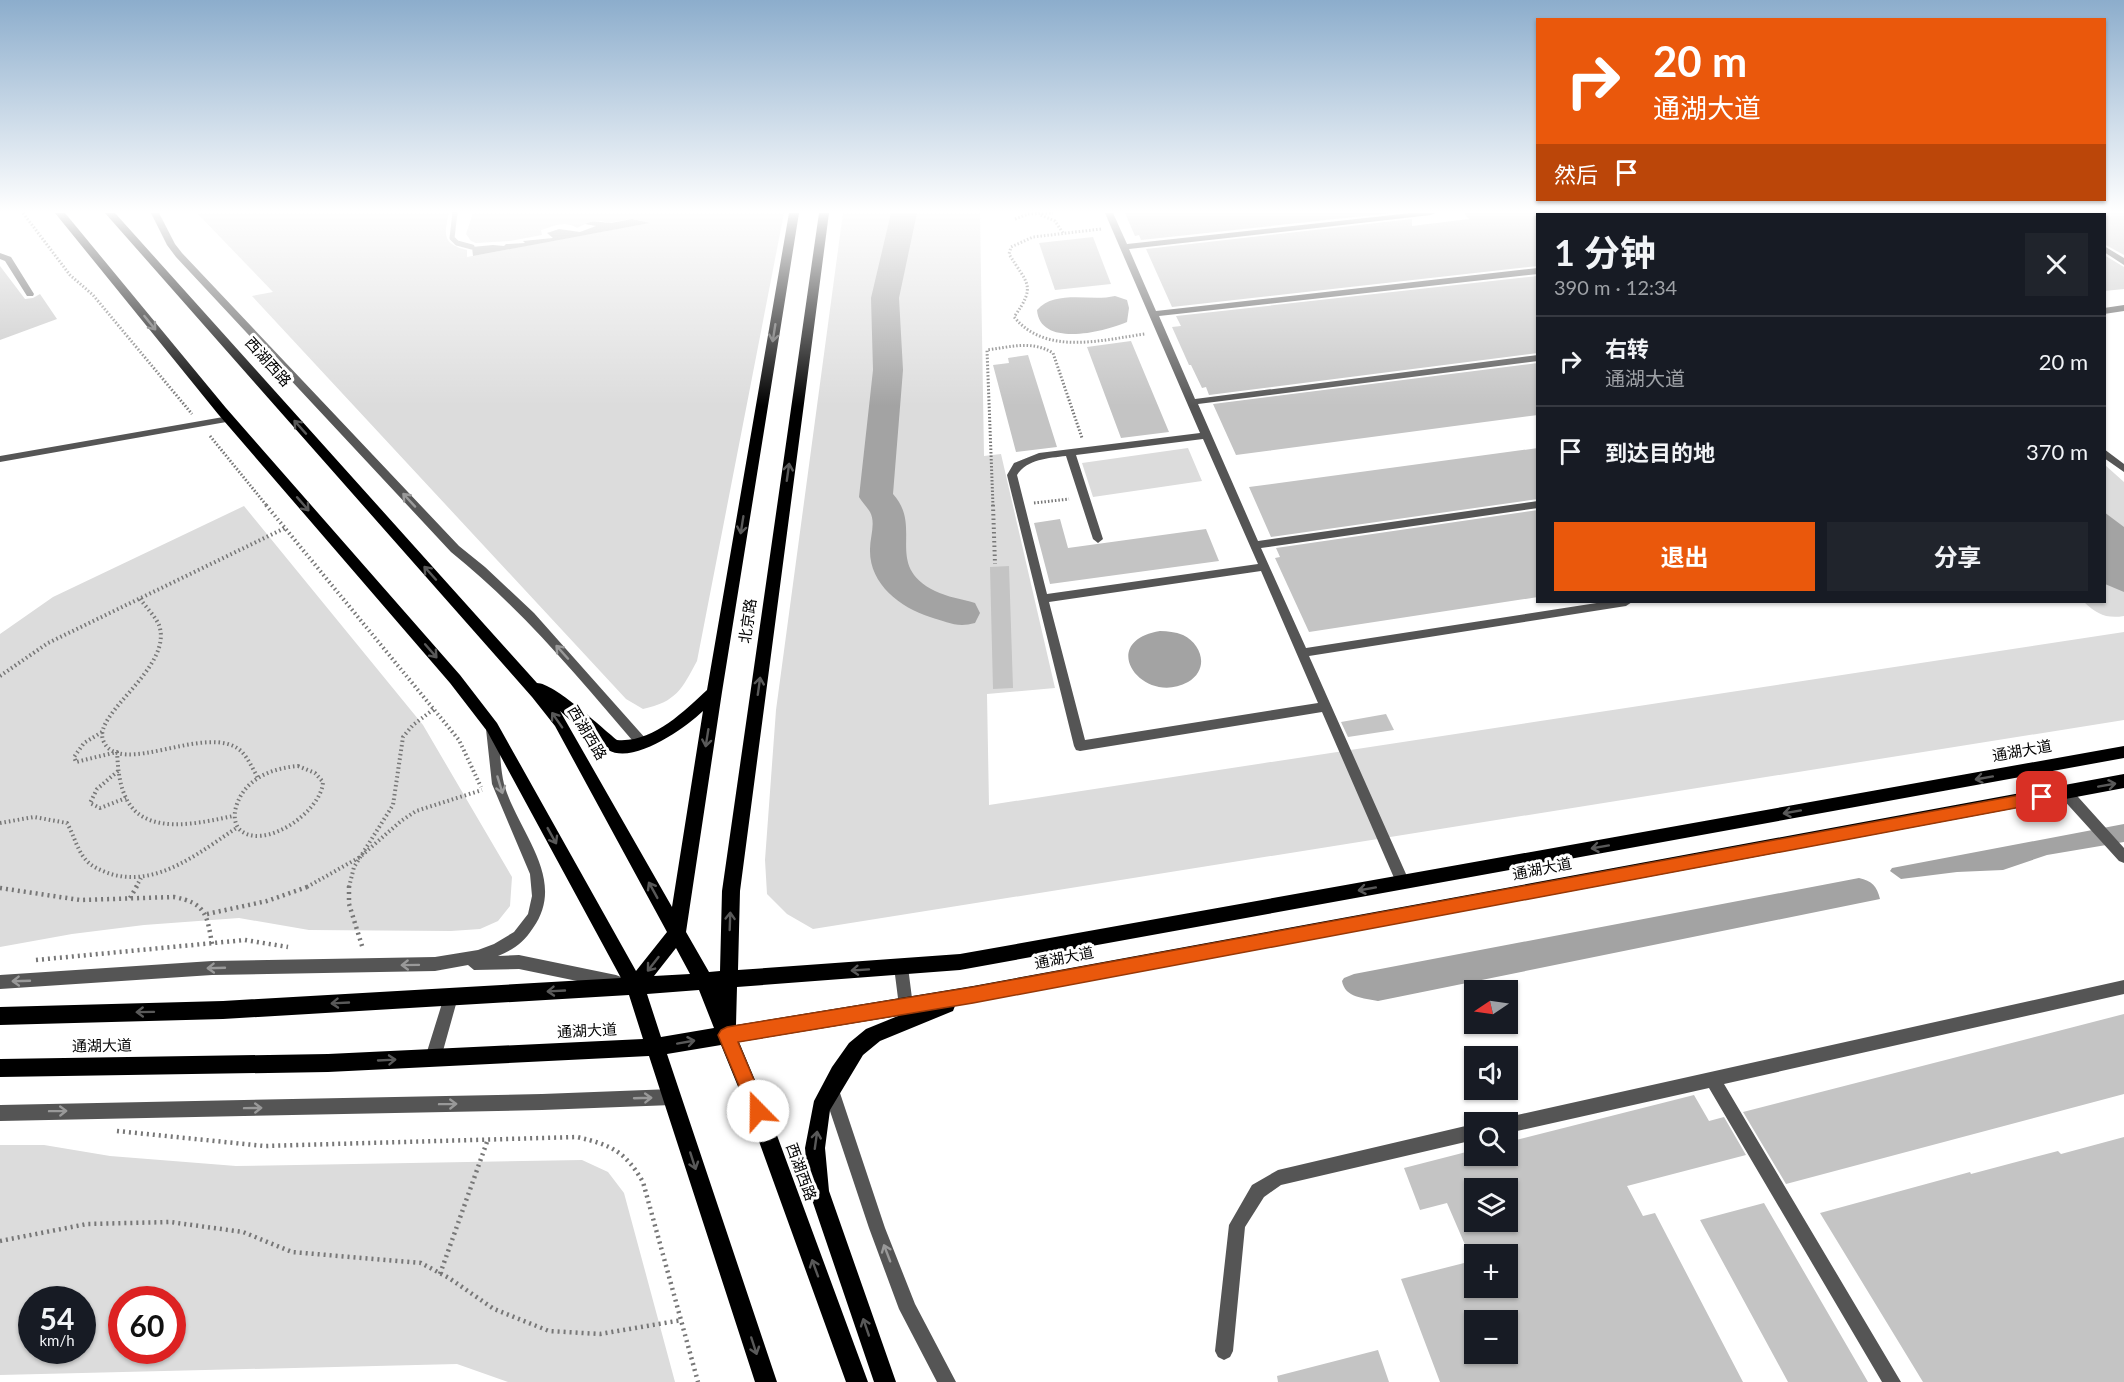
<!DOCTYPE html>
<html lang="zh">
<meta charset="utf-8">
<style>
body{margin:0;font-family:Lato,"Noto Sans SC",sans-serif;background:#20242c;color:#f1f3f6;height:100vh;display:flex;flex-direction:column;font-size:22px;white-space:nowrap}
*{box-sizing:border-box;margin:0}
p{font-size:20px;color:#9ea1a6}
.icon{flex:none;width:33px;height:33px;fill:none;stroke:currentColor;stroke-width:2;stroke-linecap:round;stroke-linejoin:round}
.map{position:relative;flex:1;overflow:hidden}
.details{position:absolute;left:1536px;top:213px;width:570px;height:390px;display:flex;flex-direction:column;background:#171b24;border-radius:0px;box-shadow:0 2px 4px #0004}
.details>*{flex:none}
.hud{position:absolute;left:1536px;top:18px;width:570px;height:183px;border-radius:0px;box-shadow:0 2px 4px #0004;background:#ea580c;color:#fff;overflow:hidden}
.needle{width:39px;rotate:257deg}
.fabs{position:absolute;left:1464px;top:980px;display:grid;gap:12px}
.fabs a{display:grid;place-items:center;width:54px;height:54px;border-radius:0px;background:#171b24;box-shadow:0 2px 4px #0004;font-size:30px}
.speed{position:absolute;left:18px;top:1286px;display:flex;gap:12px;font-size:30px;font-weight:700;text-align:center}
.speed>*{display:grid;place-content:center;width:78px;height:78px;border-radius:50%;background:#171b24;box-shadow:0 2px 4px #0004;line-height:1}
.speed small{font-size:15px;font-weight:400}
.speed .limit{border:9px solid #d22;background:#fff;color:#111}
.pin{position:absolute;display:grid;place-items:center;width:51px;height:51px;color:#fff;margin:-26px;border-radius:12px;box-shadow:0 3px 9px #0006}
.me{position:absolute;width:66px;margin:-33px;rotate:338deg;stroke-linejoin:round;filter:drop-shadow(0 0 4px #0008)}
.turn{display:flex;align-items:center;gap:21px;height:126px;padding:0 18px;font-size:27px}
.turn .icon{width:78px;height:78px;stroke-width:2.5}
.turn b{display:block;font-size:42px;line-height:51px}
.then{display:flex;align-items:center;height:57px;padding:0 18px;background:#0003;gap:12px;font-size:22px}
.round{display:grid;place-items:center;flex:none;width:63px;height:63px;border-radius:0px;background:#20242c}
.headline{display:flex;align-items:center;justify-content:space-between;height:102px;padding:0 18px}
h1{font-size:36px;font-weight:700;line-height:45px}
.cta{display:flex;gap:12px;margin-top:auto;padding:12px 18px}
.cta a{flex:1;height:69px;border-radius:0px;background:#ea580c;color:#fff;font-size:24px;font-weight:700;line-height:69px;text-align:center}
.cta a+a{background:#20242c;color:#f1f3f6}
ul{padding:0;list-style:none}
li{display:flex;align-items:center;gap:18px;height:90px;padding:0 18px;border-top:2px solid #363941}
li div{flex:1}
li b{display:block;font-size:22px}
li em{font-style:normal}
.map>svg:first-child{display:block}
.green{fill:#dcdcdc;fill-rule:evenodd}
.water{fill:#a3a3a3}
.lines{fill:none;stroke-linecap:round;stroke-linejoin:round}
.stream{stroke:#a3a3a3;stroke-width:5}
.river{fill:#a3a3a3;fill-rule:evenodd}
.building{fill:#c4c4c4;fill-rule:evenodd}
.path-far2{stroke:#777;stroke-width:3;stroke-dasharray:1.5 2;stroke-linecap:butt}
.path-far1{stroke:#777;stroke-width:4;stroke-dasharray:1.5 3;stroke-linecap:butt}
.path{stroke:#777;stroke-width:4.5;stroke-dasharray:2 4;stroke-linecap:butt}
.lane{fill:#555;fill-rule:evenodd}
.street{fill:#555;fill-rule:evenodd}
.primary{fill:#000;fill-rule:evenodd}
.oneway{stroke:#595959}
.oneway2{stroke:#999}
.route{fill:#ea580c;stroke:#983908;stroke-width:1.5}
.labels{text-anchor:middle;stroke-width:6;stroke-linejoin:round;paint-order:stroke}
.street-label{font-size:15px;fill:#000;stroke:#fff}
</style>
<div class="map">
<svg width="2124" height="1382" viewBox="0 0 2124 1382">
<rect width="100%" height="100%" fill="#fff"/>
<path class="green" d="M197,213H449C444,234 442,244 467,250V257L649,223L632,219L608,223L601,221L589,222L577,228C565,220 554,226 541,230L542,235L510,241L476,243L471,241L466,234L473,213H784L697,661C682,689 676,702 643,709L626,699L252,296L273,292Z
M843,213H980L984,456L1001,454L1055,688L987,694L989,805L2124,632V720L813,929L787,914L767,894L765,860L776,710Z
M1188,448L1202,481L1093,497L1082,463Z
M2105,465L2124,482V616C2106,619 2097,614 2084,602H2104Z
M244,506L423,725L512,877L510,906L498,921L480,929L451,931L309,930L239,918L144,925L72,934L0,947V634L53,597Z
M0,1145H44L110,1156L236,1166L582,1160L608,1172L624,1193L675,1382H508L457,1364L0,1375ZM32,1299H82V1350H32ZM122,1299H172V1350H122Z"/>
<path class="water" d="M632,219L650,223L473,256L472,247L493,245L504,246L506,244L525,243L523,241L553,238L547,233L559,229L580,232L596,226L585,224C595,219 601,223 611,223C618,222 625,220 632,219Z
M1115,296L1127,300L1129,308L1127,322C1104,332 1040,348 1037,310C1056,289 1091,302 1115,296Z
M2104,512L2124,527V592L2105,584Z
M1160,631C1168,631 1175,632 1183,635C1203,645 1209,670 1188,682C1143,707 1095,642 1160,631Z
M2124,824V842L2047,855L2003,870L1957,872L1901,879L1890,871L1892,868Z
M1859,878C1872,881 1877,886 1880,899L1378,1001C1364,998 1345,998 1342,981L1344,978L1354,974Z"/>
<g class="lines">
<path class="stream" d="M455,213L452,238L457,243L472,247"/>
<path class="river" d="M891,213H917L899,298L903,370L893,494C924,528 883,565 935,591C947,597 962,599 975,603L980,613L975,623C957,628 947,622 930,617C900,607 869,584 870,549C870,537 876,523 870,512C867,507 862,502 859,497L873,370L871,298Z"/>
</g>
<path class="building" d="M1125,213H1392L1141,240L1139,235L1135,236Z
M1464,213H1538V266L1172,307L1146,249L1412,219V226L1469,219Z
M2104,213H2124V255L2104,244Z
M1093,237L1111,284L1055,290L1039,243Z
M2104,255L2124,267V289L2104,291Z
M0,266L25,299L33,298L40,294L57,319L0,340Z
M1538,276V353L1209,395L1206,387L1202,388L1191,365H1189L1172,327L1181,326L1176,316Z
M1131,341L1169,432L1121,438L1087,347Z
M1028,355L1057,447L1016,452L993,365L1009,363L1008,358Z
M1538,363V415L1236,455L1213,404Z
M1538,448V499L1271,537L1249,487Z
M1538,510V597L1309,632L1275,558L1280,557L1276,548Z
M1060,519L1068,548L1206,529L1219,561L1050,584L1034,523Z
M1009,566L1013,688L993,689L990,567Z
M1386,714L1394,730L1348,737L1341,722Z
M2124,1014V1094L1786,1184L1743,1112Z
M1694,1095L1709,1121L1724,1117L1746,1155L1627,1186L1643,1216L1655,1213L1743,1382H1440L1401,1279L1472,1261L1447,1203L1420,1210L1404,1168L1474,1150V1155H1508V1142ZM1474,1188H1508V1221H1474ZM1474,1254H1508V1287H1474ZM1474,1320H1508V1353H1474Z
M2124,1137V1382H1923L1820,1213L1970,1172L1971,1174L2058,1151L2061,1154Z
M1764,1203L1868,1382H1788L1700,1220Z
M1378,1350L1389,1382H1278L1277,1376Z"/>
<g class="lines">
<path class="path-far2" d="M23,213L70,275L93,295L192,414
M1041,215L1055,221L1063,233
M1015,219L1028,214L1053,213
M1101,229L1033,237L1011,247L1009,254C1027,284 1037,285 1014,317C1046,356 1101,340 1145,334
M210,436L267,506
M1034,503L1069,499
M993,506L987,350C1010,347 1032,340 1053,353L1082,438"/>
<path class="path-far1" d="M266,505L459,740L481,787
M993,505L995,564
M140,599C146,607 155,616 159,625C174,667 93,713 103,740C118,780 208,721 241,751C248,758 253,769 258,778
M0,676L48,643L285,528
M102,732L84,743L74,757L76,762L117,752C118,768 119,784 126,798C144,837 200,823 233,816
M298,766L315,773L323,782C321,813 262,852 239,829C234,823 234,814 236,807C244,779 272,768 298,766Z
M118,771L97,789L90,803L100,808L126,798
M0,823L34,817L67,823C74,835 77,850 86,860C92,867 102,871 111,874C158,888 201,851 238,827
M136,887L141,878
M307,887L360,857L401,821L416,811L482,790
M349,887L354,867L393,805L403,737L413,725L434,709"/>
<path class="path" d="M349,886V904L363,949
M0,888L80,900L174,897C206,903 207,915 212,944
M130,898L137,886
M207,914L267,901L310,886
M36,960L245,940L288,947
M117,1131L264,1146L577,1137C611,1145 625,1151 643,1182L698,1382
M0,1241L87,1224L170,1222L243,1232L292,1252L421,1263L449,1278L494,1309L549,1331L600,1334L682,1320
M440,1274L488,1139"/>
<path class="lane" d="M151,213H159L175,244L182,253L459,546L485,567L534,613L646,739L648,743L646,747H638C579,678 522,609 451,552L176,257L167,245Z
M1105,213H1113L1127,244L1411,213H1435L1431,215L1129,249L1156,311L1538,268V274L1159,316L1195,399L1538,355V361L1198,404L1258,541L1538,501V508L1261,548L1306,648L1603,602H1632L1626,606L1309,656L1410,883L1408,887L1403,889L1398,887L1322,712L1080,751L1076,750L1074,746L1007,475L1014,463L1039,453L1200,433ZM1203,439L1258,564L1047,594L1017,475C1027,459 1049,458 1066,456L1093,539L1098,543L1103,539L1076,455ZM1261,571L1318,703L1085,740L1049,602Z
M1622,213H1630L1631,214H1623Z
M1822,213H1831L1832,214H1823Z
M1978,213H1987L1988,214H1979Z
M2051,213H2060L2061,214H2052Z
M2104,246L2124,258V265L2104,252Z
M0,253L11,257L34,294L33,296H27L5,261L0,259Z
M2124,305V311L2104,314V308Z
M229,416L234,419L232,421L0,462V456Z
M2104,449L2124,464V472L2104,458Z
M2065,787L2070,788L2124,848V863L2119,861L2060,796L2059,792L2060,788Z
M901,960L906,962L908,967L913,1006L911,1011L906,1013L901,1011L899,1006L894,967L896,962Z
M2124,980V994L1724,1084L1901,1382H1882L1709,1088L1508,1133V1122H1501L1508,1117Z
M451,990L456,992L458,997L441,1058L438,1063L433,1065L428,1063L425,1058L444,997L446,992Z
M831,1082L836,1085L839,1090L885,1228L915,1304L956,1382H937L899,1309L869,1228L823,1090L826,1085Z
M1474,1124V1140L1281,1185L1264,1197L1245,1227L1233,1351L1230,1357L1224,1360L1218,1357L1215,1351L1229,1225L1252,1185L1278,1170Z"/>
<path class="street" d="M492,724L496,726L498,729C500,747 500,767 504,784C517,831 568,879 533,928C524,942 513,950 498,956L519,955L616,975L621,977L623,982L621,987L616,989L519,969L474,970L468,965L435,971L212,975L0,989V975L212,961L435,957L478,950L494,944L514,932L528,914L532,896L530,874L492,784L486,729L488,726Z
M672,1089L677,1092L680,1097L677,1102L672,1105L542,1110L0,1121V1105L542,1094Z"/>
<path class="primary" d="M55,213H65L226,408L460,675L497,723L636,971L667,932L555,726L532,697L105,213H115L537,683C554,683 601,727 617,740C653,743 683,712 707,690L789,213H799L722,692L686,932L709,972L720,971L722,891L819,213H829L740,891L738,970L960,954L2124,746V758L960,970L737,987L736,1025L973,986L2124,774V788L955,1006L953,1011L880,1041L863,1055L830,1110L825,1148L829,1191L896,1382H874L809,1191L805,1148L814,1101L832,1067L849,1043L866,1029L898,1016L739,1042L768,1111L868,1382H846L748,1111L721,1045L667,1054L777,1382H755L649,1056L328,1072L0,1077V1059L328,1054L643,1039L629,995L223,1019L0,1025V1007L223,1001L621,978L487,731L450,683L218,414ZM560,711C575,724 591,741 608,750C634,765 685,728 703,711L672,907ZM676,948L690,974L654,976ZM699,990L714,1028L661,1037L647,994Z"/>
</g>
<defs><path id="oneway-shaft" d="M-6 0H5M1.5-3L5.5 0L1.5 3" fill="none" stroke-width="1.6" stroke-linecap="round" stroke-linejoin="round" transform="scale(1.5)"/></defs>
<g class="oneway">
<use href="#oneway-shaft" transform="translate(150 323) rotate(51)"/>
<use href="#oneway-shaft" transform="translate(774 333) rotate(99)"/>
<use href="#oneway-shaft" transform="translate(300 427) rotate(-132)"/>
<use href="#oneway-shaft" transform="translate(788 472) rotate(-82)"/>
<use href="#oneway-shaft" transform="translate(303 504) rotate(49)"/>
<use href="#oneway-shaft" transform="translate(742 525) rotate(99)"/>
<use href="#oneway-shaft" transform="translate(430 573) rotate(-132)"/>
<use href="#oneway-shaft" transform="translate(431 651) rotate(49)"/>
<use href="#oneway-shaft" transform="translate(759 686) rotate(-82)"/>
<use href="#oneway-shaft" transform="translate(557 720) rotate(-125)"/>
<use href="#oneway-shaft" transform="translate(707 738) rotate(99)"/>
<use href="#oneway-shaft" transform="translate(1984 778) rotate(170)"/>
<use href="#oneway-shaft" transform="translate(2107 785) rotate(-10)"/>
<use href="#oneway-shaft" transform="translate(1792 812) rotate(170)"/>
<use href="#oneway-shaft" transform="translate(552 836) rotate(61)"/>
<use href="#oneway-shaft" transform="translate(1600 847) rotate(170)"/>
<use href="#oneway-shaft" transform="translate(1367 889) rotate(170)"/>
<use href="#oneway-shaft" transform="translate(653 890) rotate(-119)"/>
<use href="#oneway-shaft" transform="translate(730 921) rotate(-88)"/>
<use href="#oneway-shaft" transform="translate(653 964) rotate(128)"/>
<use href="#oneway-shaft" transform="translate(860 970) rotate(176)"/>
<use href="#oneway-shaft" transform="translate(556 991) rotate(177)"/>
<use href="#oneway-shaft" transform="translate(340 1003) rotate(177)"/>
<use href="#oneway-shaft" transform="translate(145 1012) rotate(179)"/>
<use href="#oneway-shaft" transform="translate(686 1042) rotate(-10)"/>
<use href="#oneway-shaft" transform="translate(387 1060) rotate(-3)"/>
<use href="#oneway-shaft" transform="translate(816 1140) rotate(-82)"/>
<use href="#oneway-shaft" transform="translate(693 1161) rotate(72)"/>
<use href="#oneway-shaft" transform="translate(815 1268) rotate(-110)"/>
<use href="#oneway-shaft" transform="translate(866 1327) rotate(-109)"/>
<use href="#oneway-shaft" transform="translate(754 1346) rotate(72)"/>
</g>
<g class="oneway2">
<use href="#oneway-shaft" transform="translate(409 500) rotate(-133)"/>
<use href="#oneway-shaft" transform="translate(562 652) rotate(-132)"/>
<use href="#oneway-shaft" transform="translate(500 785) rotate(73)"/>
<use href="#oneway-shaft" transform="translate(410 965) rotate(179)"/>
<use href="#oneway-shaft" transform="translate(216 968) rotate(178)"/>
<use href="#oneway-shaft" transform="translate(21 981) rotate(178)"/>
<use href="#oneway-shaft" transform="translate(643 1098) rotate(-2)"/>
<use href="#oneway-shaft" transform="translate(448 1104) rotate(-1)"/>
<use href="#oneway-shaft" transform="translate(253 1108) rotate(-1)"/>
<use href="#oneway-shaft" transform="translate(58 1111) rotate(-1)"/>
<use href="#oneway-shaft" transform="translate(887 1253) rotate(-111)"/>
</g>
<linearGradient id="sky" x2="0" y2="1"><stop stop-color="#8cadcc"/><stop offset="0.52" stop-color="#fff"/><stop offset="1" stop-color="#fff" stop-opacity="0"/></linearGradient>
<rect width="2124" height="406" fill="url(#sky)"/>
<path class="route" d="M2042,791L2047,792L2049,797L2047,801L2042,803L973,1003L738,1042L767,1111L764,1117L758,1120L752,1117L718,1035L721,1030L727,1027L973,987Z"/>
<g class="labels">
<g class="street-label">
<text transform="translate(268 362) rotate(48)" y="5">西湖西路</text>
<text transform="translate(748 621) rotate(-82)" y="5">北京路</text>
<text transform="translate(587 733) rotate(59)" y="5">西湖西路</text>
<text transform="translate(2022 751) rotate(-10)" y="5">通湖大道</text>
<text transform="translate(1542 869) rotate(-11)" y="5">通湖大道</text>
<text transform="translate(1064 958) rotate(-11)" y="5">通湖大道</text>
<text transform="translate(587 1031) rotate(-3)" y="5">通湖大道</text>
<text transform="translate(102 1046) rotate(-1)" y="5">通湖大道</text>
<text transform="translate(801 1172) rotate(70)" y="5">西湖西路</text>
</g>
</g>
</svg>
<div class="fabs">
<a><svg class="needle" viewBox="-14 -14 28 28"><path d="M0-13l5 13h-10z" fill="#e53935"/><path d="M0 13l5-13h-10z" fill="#9ea1a6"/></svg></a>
<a><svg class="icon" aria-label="sound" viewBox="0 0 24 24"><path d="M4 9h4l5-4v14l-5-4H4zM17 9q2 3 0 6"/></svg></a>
<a><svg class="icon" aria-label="search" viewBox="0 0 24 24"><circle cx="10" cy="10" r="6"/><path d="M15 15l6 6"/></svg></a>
<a><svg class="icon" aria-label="layers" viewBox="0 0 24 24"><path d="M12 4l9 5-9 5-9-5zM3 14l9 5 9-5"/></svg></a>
<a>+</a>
<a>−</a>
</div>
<div class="speed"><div>54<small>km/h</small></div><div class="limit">60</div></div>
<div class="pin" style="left:2042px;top:797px;background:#d93025"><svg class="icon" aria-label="arrive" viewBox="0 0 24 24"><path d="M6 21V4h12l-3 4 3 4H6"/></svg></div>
<svg class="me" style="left:758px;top:1111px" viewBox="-20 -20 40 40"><circle r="19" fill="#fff"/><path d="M0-13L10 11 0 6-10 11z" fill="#ea580c"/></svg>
<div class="hud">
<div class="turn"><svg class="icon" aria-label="right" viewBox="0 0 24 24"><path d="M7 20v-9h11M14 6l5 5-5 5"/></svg><div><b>20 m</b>通湖大道</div></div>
<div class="then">然后<svg class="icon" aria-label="arrive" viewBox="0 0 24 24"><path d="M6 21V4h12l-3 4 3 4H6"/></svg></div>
</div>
<section class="details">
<div class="headline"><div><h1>1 分钟</h1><p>390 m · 12:34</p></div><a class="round"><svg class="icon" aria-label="close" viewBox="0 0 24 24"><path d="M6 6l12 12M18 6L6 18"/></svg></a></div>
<ul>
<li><svg class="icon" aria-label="right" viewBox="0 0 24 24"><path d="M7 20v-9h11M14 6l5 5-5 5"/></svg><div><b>右转</b><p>通湖大道</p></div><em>20 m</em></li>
<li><svg class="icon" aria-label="arrive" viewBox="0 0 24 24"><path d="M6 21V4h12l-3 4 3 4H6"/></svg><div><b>到达目的地</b></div><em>370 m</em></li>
</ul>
<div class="cta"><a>退出</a><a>分享</a></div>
</section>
</div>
